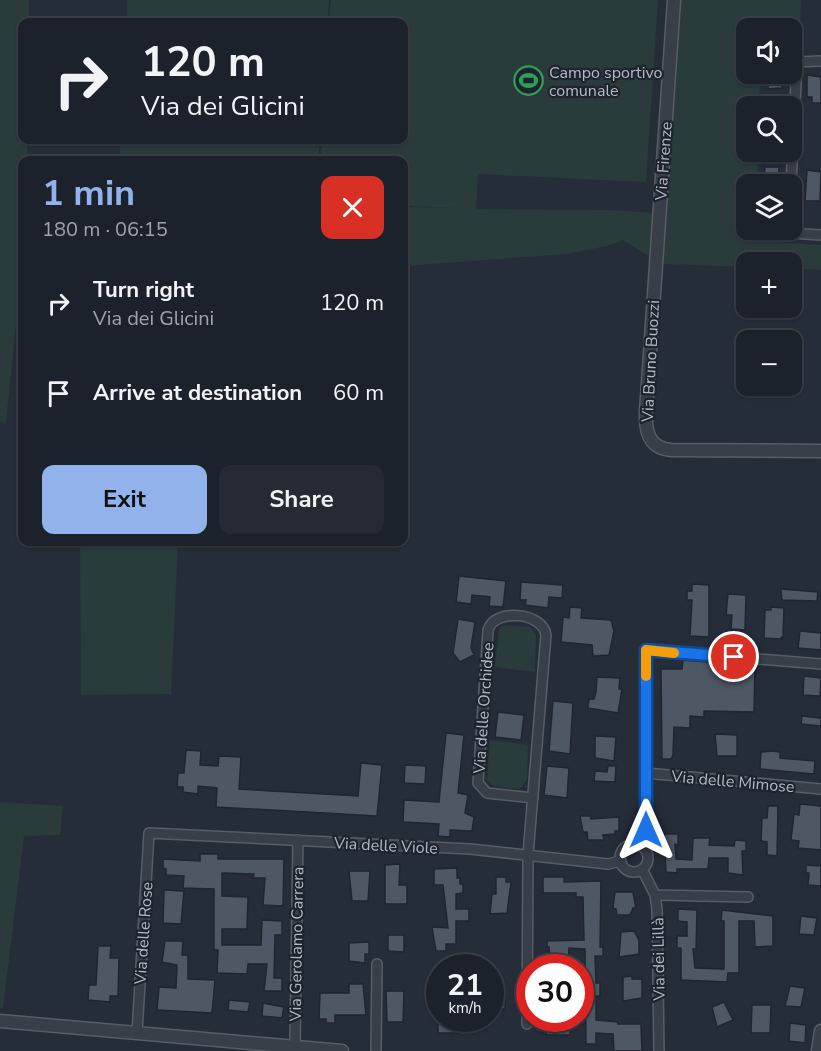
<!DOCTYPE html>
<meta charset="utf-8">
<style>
body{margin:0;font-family:"Nunito Sans",sans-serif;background:#252a33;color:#f1f3f6;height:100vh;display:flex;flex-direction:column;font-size:22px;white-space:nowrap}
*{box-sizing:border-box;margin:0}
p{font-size:20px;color:#a0a4a9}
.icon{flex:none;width:33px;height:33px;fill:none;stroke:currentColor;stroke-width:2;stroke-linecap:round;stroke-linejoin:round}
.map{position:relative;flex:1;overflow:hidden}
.drawer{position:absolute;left:18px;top:156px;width:390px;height:390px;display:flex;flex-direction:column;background:#1c222b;border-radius:12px;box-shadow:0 2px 4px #0004,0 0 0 2px #3a3f47}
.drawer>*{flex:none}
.guide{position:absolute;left:18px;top:18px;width:390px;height:126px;border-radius:12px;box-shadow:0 2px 4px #0004,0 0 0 2px #3a3f47;background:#1c222b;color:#f1f3f6;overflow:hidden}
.controls{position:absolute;left:736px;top:18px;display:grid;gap:12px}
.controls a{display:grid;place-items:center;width:66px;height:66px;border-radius:12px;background:#1c222b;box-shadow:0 2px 4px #0004,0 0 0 2px #3a3f47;font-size:30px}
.speed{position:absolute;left:426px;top:954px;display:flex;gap:12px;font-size:30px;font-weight:700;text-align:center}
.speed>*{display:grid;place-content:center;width:78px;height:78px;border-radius:50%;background:#1c222b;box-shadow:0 2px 4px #0004,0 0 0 2px #3a3f47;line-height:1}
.speed small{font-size:15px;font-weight:400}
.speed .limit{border:9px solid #d22;background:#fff;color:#111}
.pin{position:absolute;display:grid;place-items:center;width:51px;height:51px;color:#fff;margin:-26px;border:3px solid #fff;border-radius:50%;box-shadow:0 2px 6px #0007}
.me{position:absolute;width:66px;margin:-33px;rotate:0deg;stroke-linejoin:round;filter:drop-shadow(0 0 4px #0008)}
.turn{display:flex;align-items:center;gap:21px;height:126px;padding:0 24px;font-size:27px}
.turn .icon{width:78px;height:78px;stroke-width:2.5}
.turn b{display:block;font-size:42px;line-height:51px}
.round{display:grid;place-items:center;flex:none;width:63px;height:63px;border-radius:12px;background:#252a33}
.headline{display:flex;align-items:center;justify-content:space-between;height:102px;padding:0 24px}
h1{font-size:36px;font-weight:700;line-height:45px;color:#92b2ec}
.action{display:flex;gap:12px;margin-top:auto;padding:12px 24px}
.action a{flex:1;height:69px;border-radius:12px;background:#92b2ec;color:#111;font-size:24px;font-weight:700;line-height:69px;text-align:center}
.action a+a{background:#252a33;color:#f1f3f6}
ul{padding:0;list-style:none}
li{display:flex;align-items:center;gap:18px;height:90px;padding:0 24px}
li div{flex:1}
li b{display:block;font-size:22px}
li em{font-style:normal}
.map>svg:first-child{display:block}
.green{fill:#2a3b3c}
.building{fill:#4e5764;stroke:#1f2630;stroke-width:1.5}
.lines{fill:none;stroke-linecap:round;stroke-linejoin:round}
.minor-casing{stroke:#565d67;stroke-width:12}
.tertiary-casing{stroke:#565d67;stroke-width:15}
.minor{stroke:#383f49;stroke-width:9}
.tertiary{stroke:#383f49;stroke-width:12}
.route-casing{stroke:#114b97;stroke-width:15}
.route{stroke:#1a73e8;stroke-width:10}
.slow{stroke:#f59e0b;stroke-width:10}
.labels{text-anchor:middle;stroke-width:4.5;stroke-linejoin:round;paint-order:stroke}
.poi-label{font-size:16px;fill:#b4bac5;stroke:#1e242e;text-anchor:start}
.street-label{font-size:16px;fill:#b4bac5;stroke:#1e242e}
</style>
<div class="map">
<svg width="821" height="1051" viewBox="0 0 821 1051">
<rect width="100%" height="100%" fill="#252d39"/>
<path class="green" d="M0,0H29V22H22V140H27V160H22V264L6,423L0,422Z
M127,0H329L328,22H127Z
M331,0H658L646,182L478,174L476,209L615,210L665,214L678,0H801L799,57H792V28H747V74H760L759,106H747V152H758L757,184H747V230H756V241L821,245V270L792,268V262H747V267L662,264L623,240L607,246L566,254L404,266V207L461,208L404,206V160H321L322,140H404V22H329Z
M121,140H320L318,160H119Z
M80,542H178L171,694L81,695Z
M504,625L530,627L536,635L535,672L495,667L499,629Z
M490,740L528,745L527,780L520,789L493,786L487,780Z
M0,802L63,806L60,835L24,836L3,1008H0Z"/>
<path class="building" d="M769,74L782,75V88L768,89Z
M807,75L821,77V103H812V97H807Z
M765,167H779L778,184H764Z
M807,170L821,172L820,201H805Z
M459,576L506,581L503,607L489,606L490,597L472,595L471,604L456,602Z
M521,582L563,585L562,598L549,597L548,608L525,605L526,600H520Z
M692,584L709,585V637L690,636L692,600H687V591H692Z
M781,589L818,592L817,601L782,600Z
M728,594L746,595L745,630L731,629L732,615H726Z
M570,607L582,608L581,618L611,620L614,631L609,655L593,656L592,645L561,642L563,617L569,618Z
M771,607L784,608L783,636L780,639L764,638L765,610H771Z
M458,619L475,622L471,648L474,655L460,662L453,653Z
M800,631L821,633V650L798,648Z
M683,660L755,666L754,712L704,711V717L690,716V728L674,727L673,755L671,759H662L661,669H682Z
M804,676L821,678L820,696L803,695Z
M597,677L620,678L619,689H622L618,713L588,708L589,699H594L596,692Z
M553,701L573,703L570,754L549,751Z
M498,712L524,715L521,740L495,737Z
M802,716L821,718V726L801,724Z
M446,733L464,735L458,793L468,795L465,813L474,817L472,831L450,830V837L438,836L439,824L403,822L404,800L439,802Z
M715,734L737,735V756H717Z
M595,736L616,737L614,761L595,758Z
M186,750L201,751L200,765L218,766L219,756L241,757L239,789L358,796L361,763L382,765L377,816L216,807L217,788L198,786V794L183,792V787H177L178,773H184Z
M772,751L780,752V758L815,761L814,774L760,769L761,752Z
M405,765L426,766L425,784L404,783Z
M547,766L569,768L567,798L544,795Z
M608,766H616L615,782L594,781L595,771L607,772Z
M800,804L821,806V850L798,848L799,841L791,840L794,814L799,815Z
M768,806H778L777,856L767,855V842L761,841L762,818H767Z
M580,816H591V819L619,817V831H615V834L603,835L604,840H588L587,832H583Z
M664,834H678V845L675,844L676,859L692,860L693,838H710L709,845L734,846L735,840L746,841V851H742L743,875L728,873V858H709L708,869H677V873L666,872Z
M200,854H218V859H284L283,906L263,905L265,878H253L254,874L222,873V896L248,897L247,929H222V945H261L262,920L282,921V935H275L274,978H282V991H264L267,964H248L247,974L217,973L218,950H214V889L183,888L184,876L166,875V869L163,868V859L200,861Z
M400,864L399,885H407V904H385V865Z
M806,865L821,866V886L808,885L809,873H806Z
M457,868V878H460V884H463V893L456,894V909H469V921H456V944H446V951H436L432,927L448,928L443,885H434V869Z
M349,871H370L368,901H352Z
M496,877H506V882H511L507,913L490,914L492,894H496Z
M543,877H564V882L601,881L600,947H603V956H595L596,983H600V996H596V1020L618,1022V1024H641L642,1051H614L613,1034L596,1033V1044H586L585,949L569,948L568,966H558V957H550L549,947H547V941L584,940L583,897H576V893H543Z
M164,890L184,891L181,924L163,923Z
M615,892H633L636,908H633L630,915H617L616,909L613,908Z
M678,909L697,910L696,949H693L695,968L724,969V921H721L722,910L773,916V946L755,947L754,921H739V973H728L727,982L681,980V948H677V936H687V922L678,921Z
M801,916L817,918L814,935L799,934Z
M634,931L639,940V954L619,957L621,932Z
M388,935H404V952L388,951Z
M165,941H183L182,955H188V979L215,980L212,1013L157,1010L159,987L176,988L177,965L162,962Z
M369,942V954H365V963L349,961V943Z
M98,946H111L110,958H119L118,996H110V1002L88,1000L89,985H96Z
M632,976V979H642V998L623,1001V977Z
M349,984H363L366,1015H335V1023H326V1019H319L320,993H349Z
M790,986L805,988L801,1007L785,1006Z
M490,987H500V992H505V1008L502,1010L490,1011Z
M386,991H404L403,1022H387Z
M229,1000L250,1002L248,1012L228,1010Z
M724,1002L733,1020L717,1027L712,1007Z
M263,1003L284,1007L282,1018L262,1016Z
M752,1005H771L770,1033H751Z
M438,1018H458V1033H438Z
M551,1018L570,1022V1035H546V1021H551Z
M790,1023L806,1025L805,1043L789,1041Z"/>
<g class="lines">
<defs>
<path id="minor" d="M791,184L797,62L821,61
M789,230V233L821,235
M646,773L821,789
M620 858a14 14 0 1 1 28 0a14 14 0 1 1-28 0Z
M640,845L646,830V650L821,664
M642,869L655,895L657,909L659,1051
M655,895L748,897
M527,1024L528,855L546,635C543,612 494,608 488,630L478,783L487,793L533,798
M137,1033L149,833L470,849L608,864L621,861
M295,1047L298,840
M376,1051L377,964"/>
<path id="tertiary" d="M674,0L646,412C645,432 649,448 671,450L821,451
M0,1021L342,1051
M818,1051L821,1031"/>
</defs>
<use href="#minor" class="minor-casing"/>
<use href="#tertiary" class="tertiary-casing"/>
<use href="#minor" class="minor"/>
<use href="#tertiary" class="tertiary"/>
</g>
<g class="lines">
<defs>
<path id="route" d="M646,830V650L734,657"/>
</defs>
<use href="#route" class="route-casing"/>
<use href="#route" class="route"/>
<path class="slow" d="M646,676V650L674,653"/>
</g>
<defs>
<symbol id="stadium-ring" viewBox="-11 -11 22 22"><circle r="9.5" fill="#1e242e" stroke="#2e9e5b" stroke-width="1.5"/><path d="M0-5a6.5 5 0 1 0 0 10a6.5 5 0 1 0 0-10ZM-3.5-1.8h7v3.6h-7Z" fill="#2e9e5b"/></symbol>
</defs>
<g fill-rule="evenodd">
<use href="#stadium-ring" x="512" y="64" width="33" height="33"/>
</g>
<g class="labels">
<g class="poi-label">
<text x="549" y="78">Campo sportivo<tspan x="549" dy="18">comunale</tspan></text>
</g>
<g class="street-label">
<text transform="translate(663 161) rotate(-86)" y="6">Via Firenze</text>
<text transform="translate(650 361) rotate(-87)" y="6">Via Bruno Buozzi</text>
<text transform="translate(483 708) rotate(-86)" y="6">Via delle Orchidee</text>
<text transform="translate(733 781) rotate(5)" y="6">Via delle Mimose</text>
<text transform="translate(386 845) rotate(3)" y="6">Via delle Viole</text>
<text transform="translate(143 933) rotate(-86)" y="6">Via delle Rose</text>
<text transform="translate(296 944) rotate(-89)" y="6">Via Gerolamo Carrera</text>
<text transform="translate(658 959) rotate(-91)" y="6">Via dei Lillà</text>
</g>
</g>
</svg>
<div class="controls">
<a><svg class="icon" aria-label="sound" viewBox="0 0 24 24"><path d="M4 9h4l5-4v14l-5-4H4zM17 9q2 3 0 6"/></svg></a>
<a><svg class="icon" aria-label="search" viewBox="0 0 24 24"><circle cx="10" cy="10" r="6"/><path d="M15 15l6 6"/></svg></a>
<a><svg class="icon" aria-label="layers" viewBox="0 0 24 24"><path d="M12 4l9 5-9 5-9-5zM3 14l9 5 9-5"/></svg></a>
<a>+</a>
<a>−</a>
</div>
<div class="speed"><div>21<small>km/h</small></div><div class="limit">30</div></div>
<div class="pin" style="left:734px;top:657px;background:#d93025"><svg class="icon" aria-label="arrive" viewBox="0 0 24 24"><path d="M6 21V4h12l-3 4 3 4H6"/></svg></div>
<svg class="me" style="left:646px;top:830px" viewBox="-20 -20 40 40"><path d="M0-17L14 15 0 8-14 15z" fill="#1a73e8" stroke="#fff" stroke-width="4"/></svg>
<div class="guide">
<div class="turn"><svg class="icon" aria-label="right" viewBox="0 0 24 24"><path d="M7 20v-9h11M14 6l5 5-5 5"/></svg><div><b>120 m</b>Via dei Glicini</div></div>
</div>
<section class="drawer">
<div class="headline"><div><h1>1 min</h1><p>180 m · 06:15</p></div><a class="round" style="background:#d93025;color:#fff"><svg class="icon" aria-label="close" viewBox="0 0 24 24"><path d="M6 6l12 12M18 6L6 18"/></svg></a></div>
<ul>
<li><svg class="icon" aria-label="right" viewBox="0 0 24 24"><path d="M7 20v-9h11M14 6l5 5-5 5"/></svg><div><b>Turn right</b><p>Via dei Glicini</p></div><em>120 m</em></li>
<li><svg class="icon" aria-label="arrive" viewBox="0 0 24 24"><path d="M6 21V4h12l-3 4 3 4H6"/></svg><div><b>Arrive at destination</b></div><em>60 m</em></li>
</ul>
<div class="action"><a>Exit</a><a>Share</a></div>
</section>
</div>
